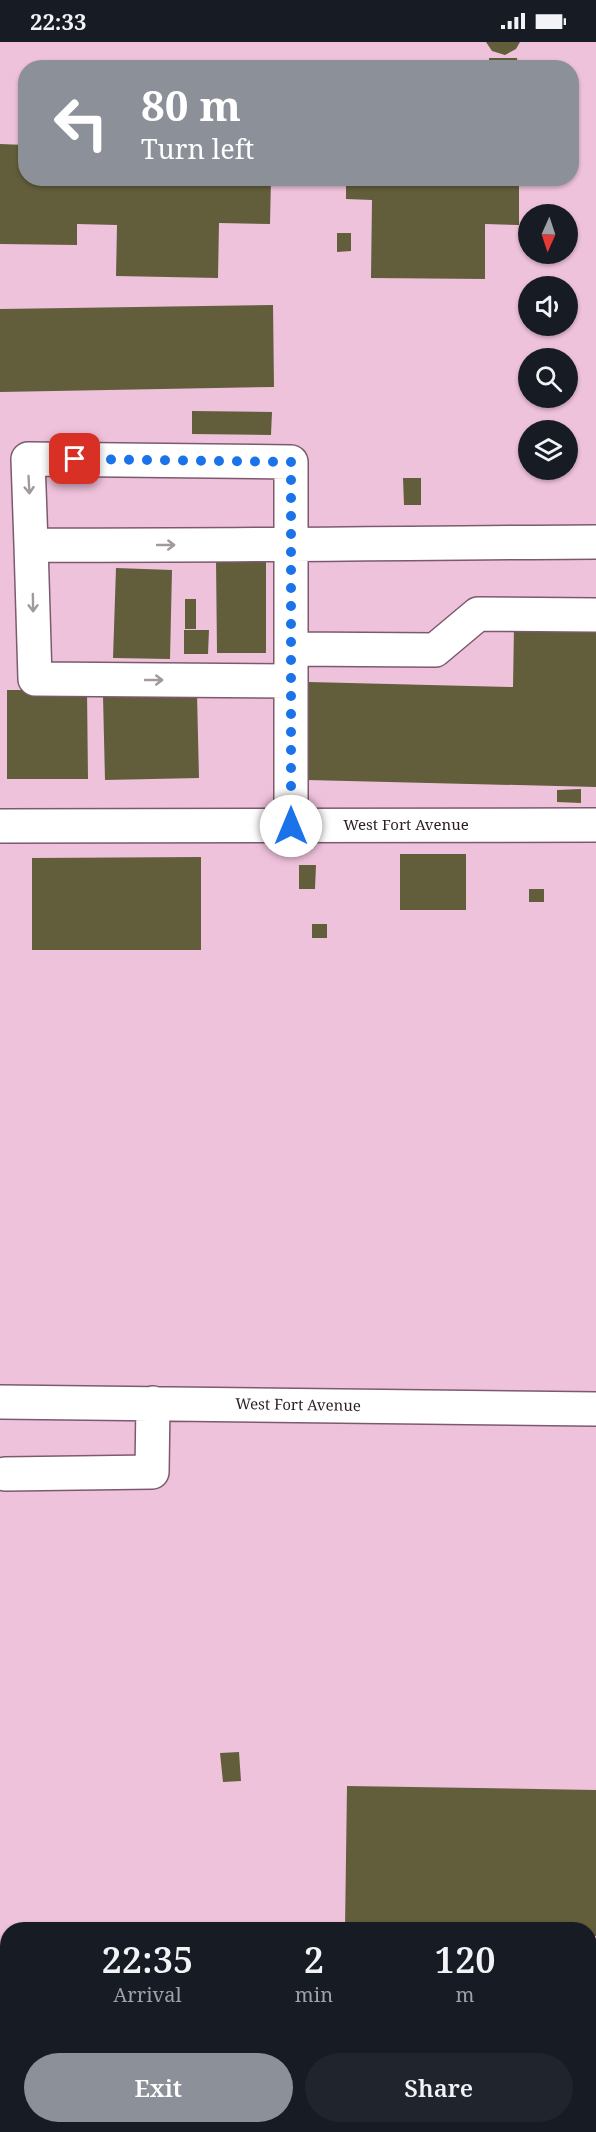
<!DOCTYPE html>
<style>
body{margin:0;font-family:"Noto Serif",serif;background:#20242c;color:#f1f3f6;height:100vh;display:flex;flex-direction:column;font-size:22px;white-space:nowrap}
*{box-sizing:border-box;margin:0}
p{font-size:20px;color:#9ea1a6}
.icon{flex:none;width:33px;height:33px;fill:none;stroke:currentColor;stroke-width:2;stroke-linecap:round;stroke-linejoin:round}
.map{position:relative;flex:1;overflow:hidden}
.side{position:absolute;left:0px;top:1880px;width:597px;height:212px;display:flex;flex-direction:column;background:#171b24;border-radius:24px 24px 0 0;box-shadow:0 2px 4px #0004}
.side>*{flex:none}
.guide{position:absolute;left:18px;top:18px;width:561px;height:126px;border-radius:24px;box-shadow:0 2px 4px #0004;background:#8c9099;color:#fff;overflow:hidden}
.needle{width:39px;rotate:183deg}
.fabs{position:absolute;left:518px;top:162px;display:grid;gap:12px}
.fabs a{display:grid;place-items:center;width:60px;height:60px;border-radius:50%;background:#171b24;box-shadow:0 2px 4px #0004;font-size:30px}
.pin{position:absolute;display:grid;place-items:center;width:51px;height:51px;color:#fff;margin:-26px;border-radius:12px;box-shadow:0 3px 9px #0006}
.me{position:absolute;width:66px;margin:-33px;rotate:0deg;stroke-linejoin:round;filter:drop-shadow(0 0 4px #0008)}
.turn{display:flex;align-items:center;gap:21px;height:126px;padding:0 24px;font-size:27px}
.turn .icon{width:78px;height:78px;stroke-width:2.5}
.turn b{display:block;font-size:42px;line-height:51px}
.eta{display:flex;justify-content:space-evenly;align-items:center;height:102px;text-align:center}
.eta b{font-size:36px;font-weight:600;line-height:42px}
.cta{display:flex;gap:12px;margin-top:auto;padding:12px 24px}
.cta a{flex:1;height:69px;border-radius:36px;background:#8c9099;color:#fff;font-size:24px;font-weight:600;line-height:69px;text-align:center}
.cta a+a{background:#20242c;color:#f1f3f6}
.status{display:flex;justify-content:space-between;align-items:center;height:42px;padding:0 30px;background:#171b24;direction:ltr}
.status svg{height:16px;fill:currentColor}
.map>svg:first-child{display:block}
.built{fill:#efc2db;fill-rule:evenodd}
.building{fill:#625e3b}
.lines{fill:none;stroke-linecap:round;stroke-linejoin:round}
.minor-casing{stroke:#7c5a6e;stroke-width:36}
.minor{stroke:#fff;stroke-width:33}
.oneway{stroke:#a0999d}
.route{stroke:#1a73e8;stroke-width:10;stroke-dasharray:0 18}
.labels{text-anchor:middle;stroke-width:6;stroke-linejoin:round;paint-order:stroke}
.street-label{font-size:15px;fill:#2b1d25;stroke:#fff}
</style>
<div class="status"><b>22:33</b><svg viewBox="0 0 49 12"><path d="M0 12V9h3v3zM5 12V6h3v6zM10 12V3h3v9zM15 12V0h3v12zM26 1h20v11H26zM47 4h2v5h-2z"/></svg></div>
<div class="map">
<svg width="596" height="2090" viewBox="0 0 596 2090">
<rect width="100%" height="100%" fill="#fbd3e9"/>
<path class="built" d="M0,0H596V2090H0ZM26,26H572V136H26ZM528,172H567V212H528ZM528,244H567V284H528ZM528,316H567V356H528ZM528,388H567V428H528ZM8,1887H590V2084H8Z"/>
<path class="building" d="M486,0H520L516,7L505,13L492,9Z
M489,16H517L518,26H489Z
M0,102L26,103V136H271L270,182L219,181L218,236L116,234L117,183L77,182V203L0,202Z
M346,136H519V183L485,182V237L371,236L372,158L346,157Z
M337,191H351V209L337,210Z
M273,263L274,345L0,350V267Z
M192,369L272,370L271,393L192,392Z
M403,436H421V463H404Z
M216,518H266V611H217Z
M116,526L172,528L170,617L113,616Z
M185,557H196V587H185Z
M514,585L596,586V745L307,738L309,640L513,645Z
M184,588H209L208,612H184Z
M7,648H87L88,737H7Z
M197,652L199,736L105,738L103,654Z
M581,747V761L557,760V748Z
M309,789V806H281V790Z
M400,812H466V868H400Z
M201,815V908H32V816Z
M299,823H316L315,847H299Z
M529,847H544V860H529Z
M312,882H327V896H312Z
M239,1710L241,1739L223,1740L220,1711Z
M347,1744L596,1748V1894H590V1887H345Z
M0,1939H8V1958H0Z"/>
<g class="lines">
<defs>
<path id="minor" d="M31,503L35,637L291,639
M291,607L435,608L478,572L596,573
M0,784L596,783
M291,784V420L28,417L31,503C220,504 408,501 596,500
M0,1360L596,1367
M5,1432L152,1430L153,1361"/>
</defs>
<use href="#minor" class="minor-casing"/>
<use href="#minor" class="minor"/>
</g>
<defs><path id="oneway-shaft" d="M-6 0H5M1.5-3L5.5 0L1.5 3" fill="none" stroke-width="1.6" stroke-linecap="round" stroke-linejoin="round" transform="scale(1.5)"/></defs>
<g class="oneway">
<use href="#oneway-shaft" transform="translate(29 443) rotate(87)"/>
<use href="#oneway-shaft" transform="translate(166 503)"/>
<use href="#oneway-shaft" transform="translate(33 561) rotate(89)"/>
<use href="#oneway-shaft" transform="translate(154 638)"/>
</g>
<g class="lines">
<path class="route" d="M75,417L291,420V784"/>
</g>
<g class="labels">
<g class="street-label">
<text x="406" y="788">West Fort Avenue</text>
<text transform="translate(298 1363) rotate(1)" y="5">West Fort Avenue</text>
</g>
</g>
</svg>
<div class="fabs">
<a><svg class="needle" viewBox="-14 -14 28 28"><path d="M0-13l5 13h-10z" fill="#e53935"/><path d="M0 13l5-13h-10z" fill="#9ea1a6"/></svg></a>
<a><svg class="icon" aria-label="sound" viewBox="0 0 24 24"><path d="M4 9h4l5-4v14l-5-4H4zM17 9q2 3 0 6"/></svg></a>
<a><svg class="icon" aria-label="search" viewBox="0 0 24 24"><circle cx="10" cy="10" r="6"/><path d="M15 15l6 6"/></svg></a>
<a><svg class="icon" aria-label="layers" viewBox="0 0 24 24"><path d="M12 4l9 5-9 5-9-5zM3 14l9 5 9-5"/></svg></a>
</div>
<div class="pin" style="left:75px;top:417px;background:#d93025"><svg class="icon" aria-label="arrive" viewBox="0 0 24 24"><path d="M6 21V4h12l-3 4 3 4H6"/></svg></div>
<svg class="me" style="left:291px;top:784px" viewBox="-20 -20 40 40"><circle r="19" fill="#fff"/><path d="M0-13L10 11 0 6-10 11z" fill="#1a73e8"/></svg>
<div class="guide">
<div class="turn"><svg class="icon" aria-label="left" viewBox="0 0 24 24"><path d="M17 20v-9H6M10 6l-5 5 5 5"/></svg><div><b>80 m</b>Turn left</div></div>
</div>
<section class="side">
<div class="eta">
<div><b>22:35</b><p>Arrival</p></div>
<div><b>2</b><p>min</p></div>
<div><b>120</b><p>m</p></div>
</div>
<div class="cta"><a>Exit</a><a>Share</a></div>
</section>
</div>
